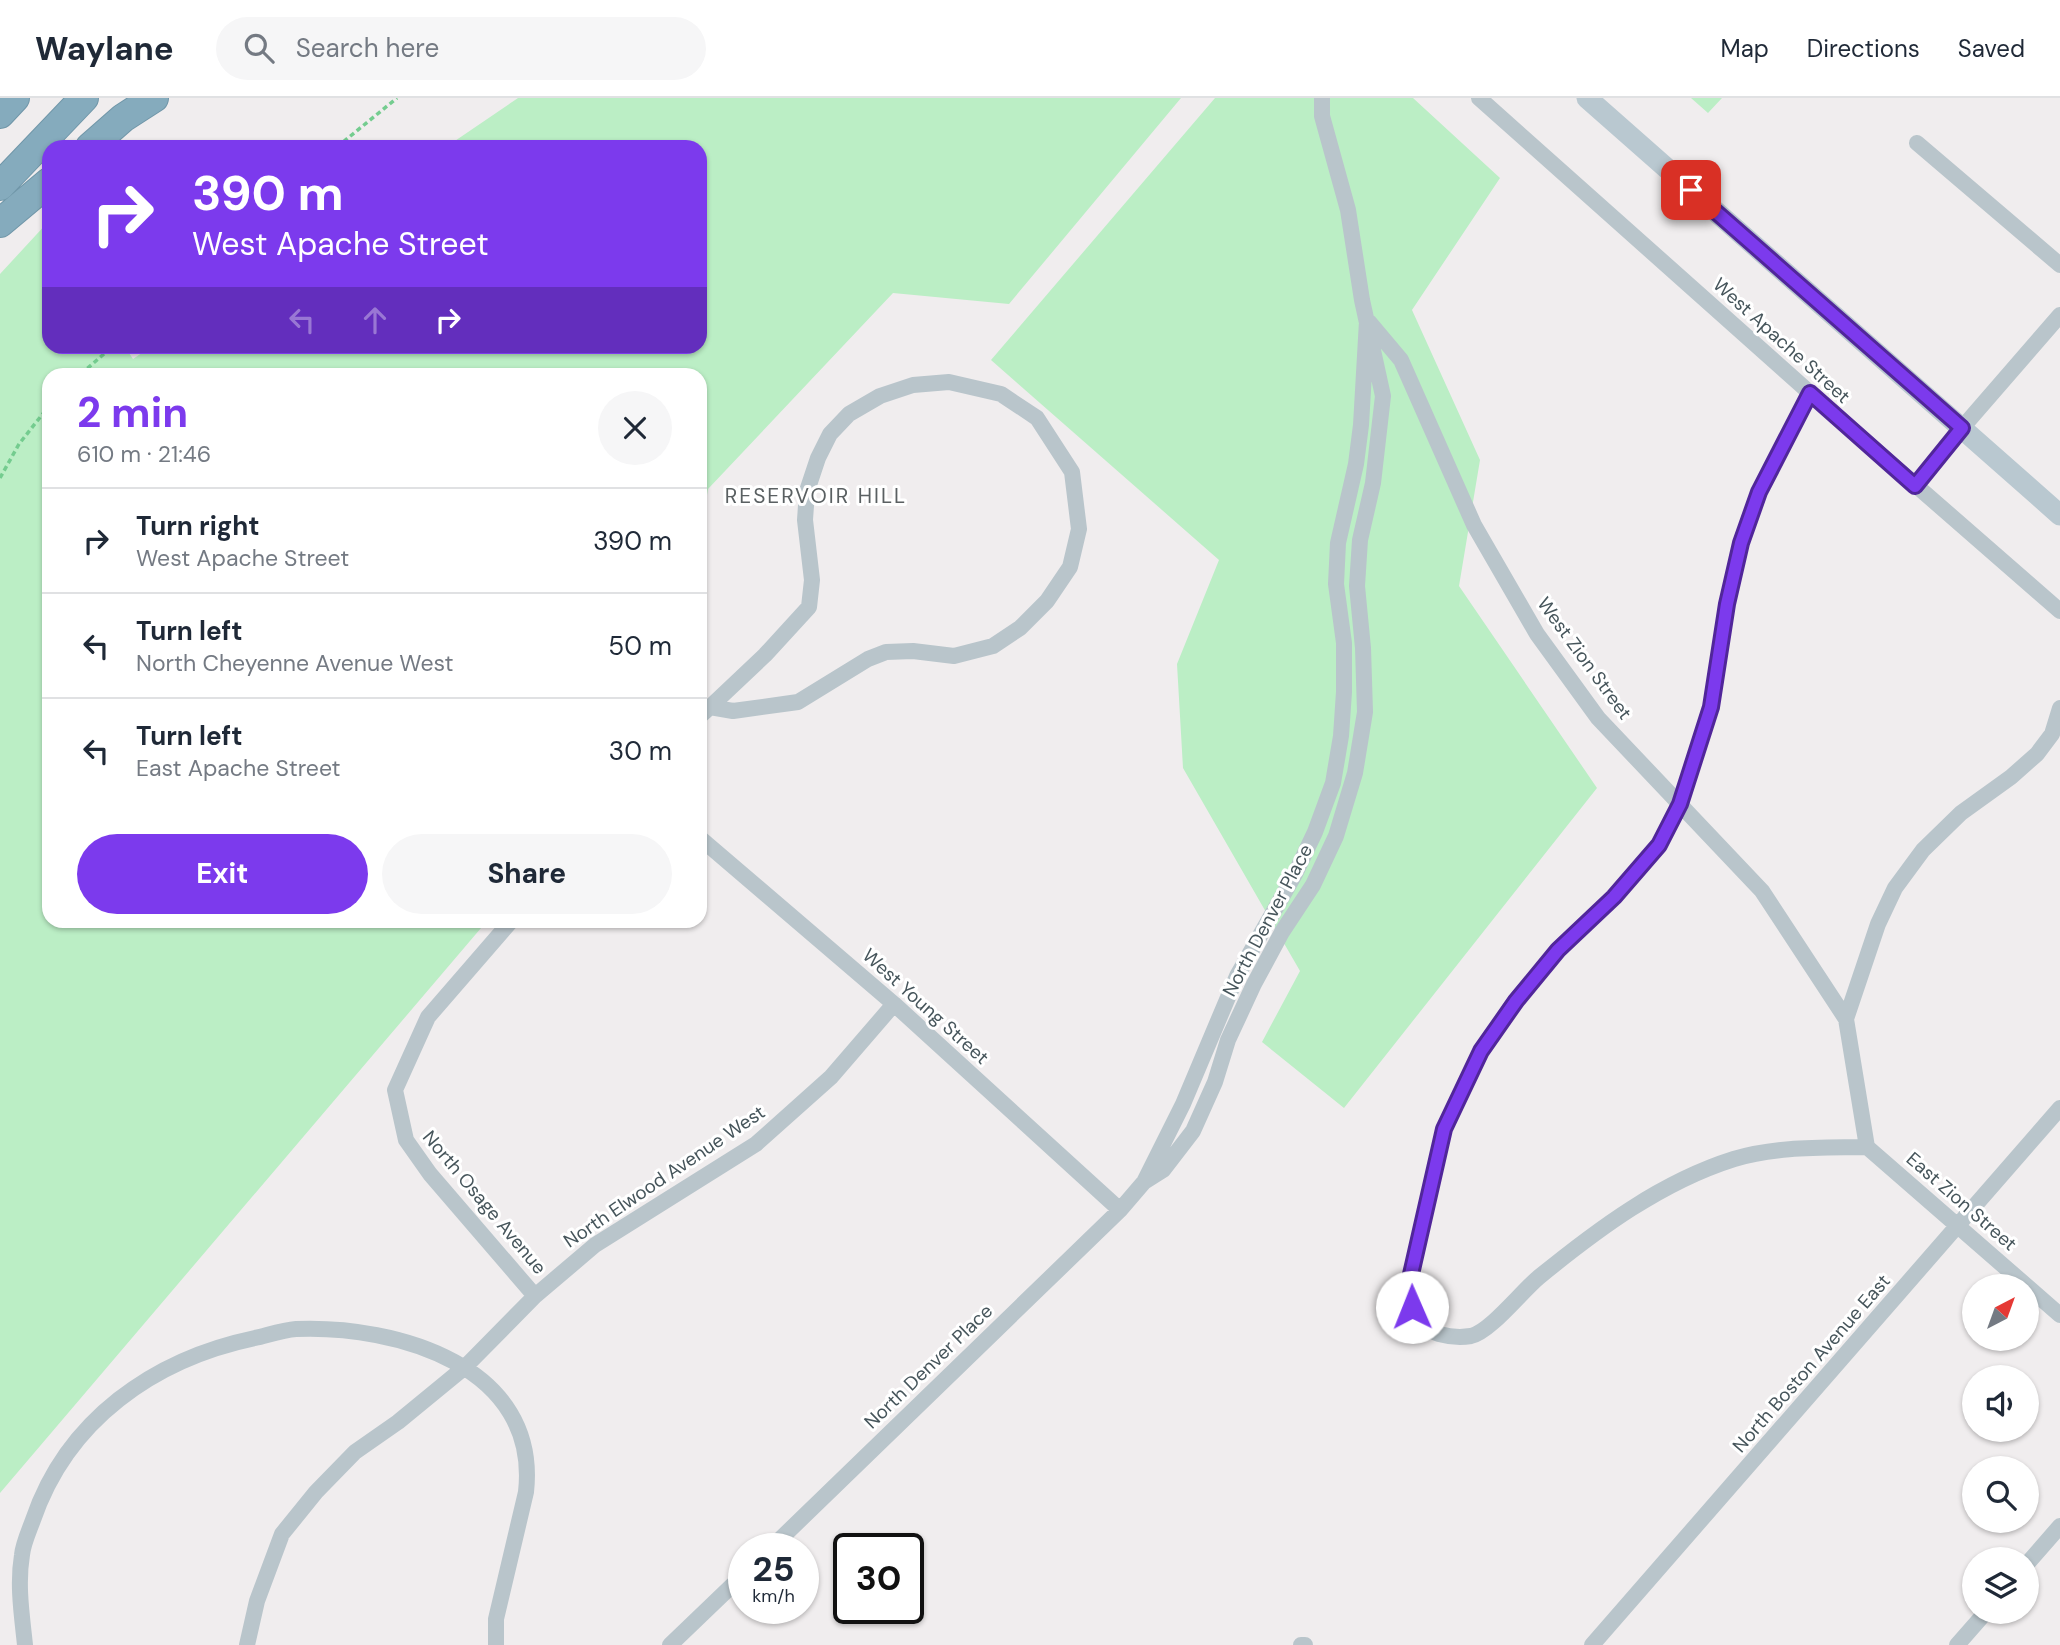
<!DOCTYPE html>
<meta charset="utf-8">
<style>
body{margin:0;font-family:"DM Sans",sans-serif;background:#f6f6f7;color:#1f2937;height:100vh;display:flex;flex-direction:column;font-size:26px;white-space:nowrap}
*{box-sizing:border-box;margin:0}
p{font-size:23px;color:#747a83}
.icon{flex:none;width:38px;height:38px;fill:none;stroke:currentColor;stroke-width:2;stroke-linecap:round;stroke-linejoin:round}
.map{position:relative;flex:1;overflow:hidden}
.panel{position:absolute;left:42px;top:270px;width:665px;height:560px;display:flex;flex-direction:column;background:#fff;border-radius:21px;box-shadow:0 2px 5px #0004}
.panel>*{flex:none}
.guide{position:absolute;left:42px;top:42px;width:665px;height:214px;border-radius:21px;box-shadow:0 2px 5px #0004;background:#7c3aed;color:#fff;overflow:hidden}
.needle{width:46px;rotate:41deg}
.buttons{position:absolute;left:1962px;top:1176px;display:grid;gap:14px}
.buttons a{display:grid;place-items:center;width:77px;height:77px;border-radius:50%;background:#fff;box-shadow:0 2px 5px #0004;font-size:35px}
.speed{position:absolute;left:728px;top:1435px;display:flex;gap:14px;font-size:35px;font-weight:700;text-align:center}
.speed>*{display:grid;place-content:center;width:91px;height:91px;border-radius:50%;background:#fff;box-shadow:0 2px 5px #0004;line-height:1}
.speed small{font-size:18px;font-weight:400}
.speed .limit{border:4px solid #111;border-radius:10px;background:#fff;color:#111}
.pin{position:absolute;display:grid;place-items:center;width:60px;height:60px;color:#fff;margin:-30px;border-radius:14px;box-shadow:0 4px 10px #0006}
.me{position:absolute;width:77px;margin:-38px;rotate:359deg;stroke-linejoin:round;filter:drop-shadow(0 0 5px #0008)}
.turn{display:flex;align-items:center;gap:24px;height:147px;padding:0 35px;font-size:32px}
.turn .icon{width:91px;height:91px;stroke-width:2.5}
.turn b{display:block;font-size:49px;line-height:60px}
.lanes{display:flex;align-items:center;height:66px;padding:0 35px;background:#0003;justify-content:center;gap:35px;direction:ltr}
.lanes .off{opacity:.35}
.round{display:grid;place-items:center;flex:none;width:74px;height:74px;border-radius:37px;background:#f6f6f7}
.summary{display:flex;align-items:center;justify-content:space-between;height:119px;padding:0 35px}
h1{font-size:42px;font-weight:700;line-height:52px;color:#7c3aed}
.button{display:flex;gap:14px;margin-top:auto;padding:14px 35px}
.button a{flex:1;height:80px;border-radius:42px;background:#7c3aed;color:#fff;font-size:28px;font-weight:700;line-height:80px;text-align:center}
.button a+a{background:#f6f6f7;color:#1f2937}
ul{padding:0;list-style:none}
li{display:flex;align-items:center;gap:21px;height:105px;padding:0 35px;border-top:2px solid #e0e1e3}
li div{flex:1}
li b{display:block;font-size:26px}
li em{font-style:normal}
header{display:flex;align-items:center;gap:42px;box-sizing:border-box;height:98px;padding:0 35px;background:#fff;border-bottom:2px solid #e0e1e3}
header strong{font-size:33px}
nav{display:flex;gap:38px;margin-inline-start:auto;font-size:24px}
.search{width:490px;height:63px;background:#f6f6f7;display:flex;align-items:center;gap:18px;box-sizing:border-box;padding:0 24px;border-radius:38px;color:#747a83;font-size:26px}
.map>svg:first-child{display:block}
.green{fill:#bbeec5}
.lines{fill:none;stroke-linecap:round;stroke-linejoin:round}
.highway-casing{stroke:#7096a8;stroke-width:30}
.path{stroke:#74cc8f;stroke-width:3.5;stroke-dasharray:5 3.5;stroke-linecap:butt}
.street{stroke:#b9c5cb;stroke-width:16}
.secondary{stroke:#b9c8d0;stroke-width:21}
.highway{stroke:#85abbd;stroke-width:28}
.route-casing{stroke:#51269a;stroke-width:18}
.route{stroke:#7c3aed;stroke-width:12}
.labels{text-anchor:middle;stroke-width:6;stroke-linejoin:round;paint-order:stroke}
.street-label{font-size:19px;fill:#46555b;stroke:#fff}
.neighbourhood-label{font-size:21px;letter-spacing:2px;fill:#5a6062;stroke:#fff}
</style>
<header>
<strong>Waylane</strong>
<div class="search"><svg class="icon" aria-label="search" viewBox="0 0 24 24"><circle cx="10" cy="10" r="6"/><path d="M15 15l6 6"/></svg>Search here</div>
<nav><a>Map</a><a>Directions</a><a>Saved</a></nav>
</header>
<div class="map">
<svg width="2060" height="1547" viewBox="0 0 2060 1547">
<rect width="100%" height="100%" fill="#f0edee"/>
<path class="green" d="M518,0H1181L1009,206L893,195L708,391L700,440V276H49V822L487,823L0,1395V176L48,124L49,248L125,249L133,261L152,248H700V49H446Z
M1215,0H1413L1500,80L1412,212L1480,362L1459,488L1597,690L1344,1010L1262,944L1300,873L1183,670L1177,566L1219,462L991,262Z
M1691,0H1722L1708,15Z"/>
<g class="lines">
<defs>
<path id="highway" d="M0,16L15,0
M90,49L123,20L154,0
M0,88L84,0
M0,125L49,84"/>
</defs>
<use href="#highway" class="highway-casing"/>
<path class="path" d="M337,49L397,0
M81,276L113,248
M0,380L19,346L49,308"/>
<path class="street" d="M1479,0L1810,295L2060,513
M1917,45L2060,167
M1369,224L1401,262L1474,427L1537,536L1598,620L1762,793L1846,921
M1810,295L1759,394L1741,445L1727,506L1711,609L1680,706L1659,747L1614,799L1558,852L1515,903L1481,953L1444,1031L1409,1185C1412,1208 1415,1227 1439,1236C1450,1239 1459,1240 1471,1238C1490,1234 1522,1193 1539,1179C1598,1131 1661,1084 1734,1061C1777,1048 1824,1050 1867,1049
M1915,388L1962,330L2060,217
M700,618L710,609L765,557L809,509L812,482L805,422L807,393L818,360L830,336L849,316L880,298L913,287L949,284L1001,296L1037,320L1072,374L1079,431L1070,469L1047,503L1020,530L993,548L954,558L913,553L886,554L868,561L798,604L733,613L710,609
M700,740L894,906L1120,1112
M512,822L428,919L395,992L406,1042L430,1076L535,1198
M1867,1049L1846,921L1878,826L1895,790L1923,752L1961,715L2011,679L2037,656L2052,636L2060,610
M1867,1049L2060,1217
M1144,1084L1163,1072L1193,1033L1215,984L1228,942L1254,886L1282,834L1313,787L1336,738L1355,675L1365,614L1363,550L1357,488L1360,442L1373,385L1383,298L1362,202L1348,112L1322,18V0
M770,1451L1120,1112L1144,1084L1183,1006L1237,878L1295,776L1315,734L1333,685L1341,638L1344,594V545L1336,486L1338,445L1356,366L1361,327L1367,223
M2026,1467L2060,1428
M25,1547C22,1518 17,1487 22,1457C23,1446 29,1433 33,1422C67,1322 154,1261 255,1240C268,1237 283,1232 296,1231C397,1227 540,1268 526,1394L496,1521V1547
M247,1547L257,1503L282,1436L316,1394L355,1354L398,1324L465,1269L535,1198L595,1147L756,1046L831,979L894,906
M670,1547L744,1476
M1301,1547H1305
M1592,1547L2060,1010
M1957,1547L1986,1514"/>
<path class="secondary" d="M1587,0L2060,417"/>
<use href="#highway" class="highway"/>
</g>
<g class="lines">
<defs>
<path id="route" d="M1412,1209L1409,1185L1444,1031L1481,953L1516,903L1558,852L1614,799L1659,747L1680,706L1711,609L1727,506L1741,445L1759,394L1810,295L1915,388L1962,330L1691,92"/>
</defs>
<use href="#route" class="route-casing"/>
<use href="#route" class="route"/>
</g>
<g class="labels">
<g class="street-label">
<text transform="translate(1782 242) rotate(42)" y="7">West Apache Street</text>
<text transform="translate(1585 560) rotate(54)" y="7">West Zion Street</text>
<text transform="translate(1267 822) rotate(-62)" y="7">North Denver Place</text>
<text transform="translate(926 908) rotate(42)" y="7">West Young Street</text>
<text transform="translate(664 1078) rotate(-34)" y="7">North Elwood Avenue West</text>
<text transform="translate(1962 1103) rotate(41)" y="7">East Zion Street</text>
<text transform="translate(485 1104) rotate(50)" y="7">North Osage Avenue</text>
<text transform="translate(1811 1265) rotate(-49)" y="7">North Boston Avenue East</text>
<text transform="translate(928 1268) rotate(-44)" y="7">North Denver Place</text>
</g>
<g class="neighbourhood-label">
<text x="816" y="405">RESERVOIR HILL</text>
</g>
</g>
</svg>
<div class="buttons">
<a><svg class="needle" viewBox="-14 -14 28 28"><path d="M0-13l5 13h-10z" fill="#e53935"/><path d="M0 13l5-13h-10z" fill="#747a83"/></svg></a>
<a><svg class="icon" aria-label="sound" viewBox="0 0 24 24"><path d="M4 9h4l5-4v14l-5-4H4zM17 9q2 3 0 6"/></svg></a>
<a><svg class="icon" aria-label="search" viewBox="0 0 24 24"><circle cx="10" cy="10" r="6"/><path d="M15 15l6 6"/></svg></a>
<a><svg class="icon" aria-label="layers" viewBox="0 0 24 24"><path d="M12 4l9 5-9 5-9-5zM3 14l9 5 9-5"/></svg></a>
</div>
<div class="speed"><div>25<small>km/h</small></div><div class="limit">30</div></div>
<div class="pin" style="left:1691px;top:92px;background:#d93025"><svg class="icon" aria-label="arrive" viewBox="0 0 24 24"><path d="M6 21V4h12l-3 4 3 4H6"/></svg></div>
<svg class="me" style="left:1412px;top:1209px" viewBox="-20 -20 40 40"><circle r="19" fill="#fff"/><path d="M0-13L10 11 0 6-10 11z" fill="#7c3aed"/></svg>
<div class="guide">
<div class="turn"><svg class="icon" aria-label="right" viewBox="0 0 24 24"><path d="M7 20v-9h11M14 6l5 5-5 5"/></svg><div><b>390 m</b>West Apache Street</div></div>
<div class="lanes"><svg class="icon off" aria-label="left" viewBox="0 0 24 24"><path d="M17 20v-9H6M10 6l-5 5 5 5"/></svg><svg class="icon off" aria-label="ahead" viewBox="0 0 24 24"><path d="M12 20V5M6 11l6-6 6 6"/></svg><svg class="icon" aria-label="right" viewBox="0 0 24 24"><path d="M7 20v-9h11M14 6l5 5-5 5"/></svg></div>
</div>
<section class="panel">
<div class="summary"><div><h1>2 min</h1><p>610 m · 21:46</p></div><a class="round"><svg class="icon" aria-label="close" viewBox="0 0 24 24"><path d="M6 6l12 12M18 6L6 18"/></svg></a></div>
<ul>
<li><svg class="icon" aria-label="right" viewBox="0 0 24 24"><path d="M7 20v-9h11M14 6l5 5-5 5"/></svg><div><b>Turn right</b><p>West Apache Street</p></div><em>390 m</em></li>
<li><svg class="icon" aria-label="left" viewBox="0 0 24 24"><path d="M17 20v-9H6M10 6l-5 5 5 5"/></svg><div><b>Turn left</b><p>North Cheyenne Avenue West</p></div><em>50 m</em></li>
<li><svg class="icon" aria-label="left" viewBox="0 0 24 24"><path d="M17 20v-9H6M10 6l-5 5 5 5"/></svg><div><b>Turn left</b><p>East Apache Street</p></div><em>30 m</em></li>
</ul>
<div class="button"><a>Exit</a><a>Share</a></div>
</section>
</div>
